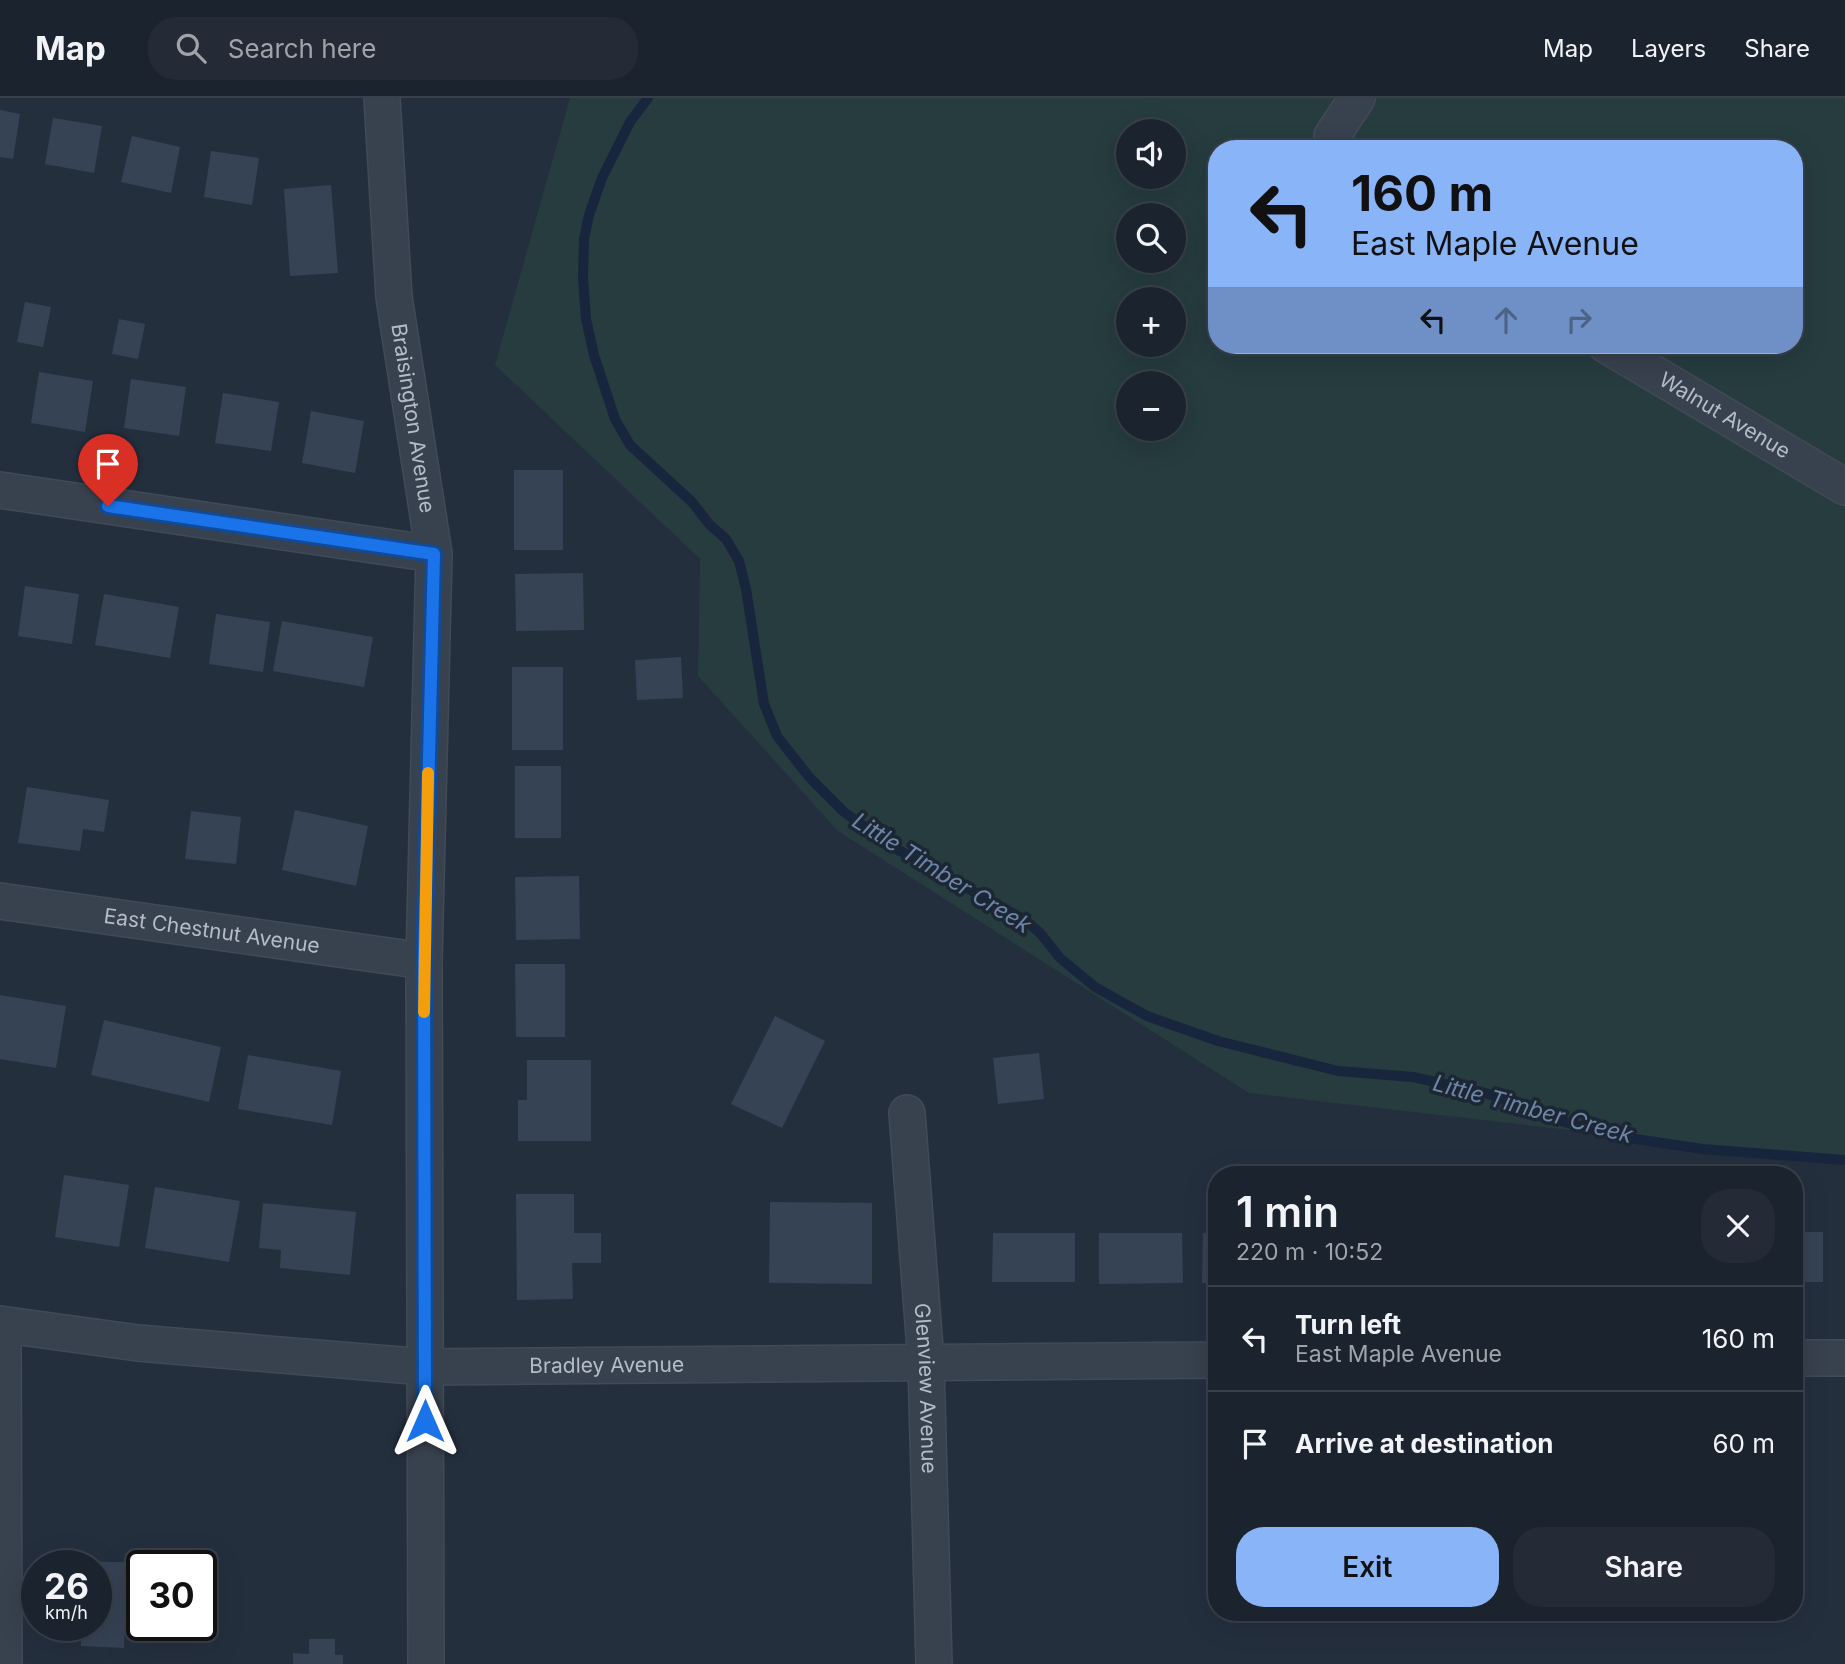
<!DOCTYPE html>
<meta charset="utf-8">
<style>
body{margin:0;font-family:Inter,sans-serif;background:#242b36;color:#f1f3f6;height:100vh;display:flex;flex-direction:column;font-size:26px;white-space:nowrap}
*{box-sizing:border-box;margin:0}
p{font-size:23px;color:#a0a4aa}
.icon{flex:none;width:38px;height:38px;fill:none;stroke:currentColor;stroke-width:2;stroke-linecap:round;stroke-linejoin:round}
.map{position:relative;flex:1;overflow:hidden}
.details{position:absolute;left:1208px;top:1068px;width:595px;height:455px;display:flex;flex-direction:column;background:#1b232e;border-radius:28px;box-shadow:0 7px 28px #0002,0 0 0 2px #39404a}
.details>*{flex:none}
.guide{position:absolute;left:1208px;top:42px;width:595px;height:214px;border-radius:28px;box-shadow:0 7px 28px #0002,0 0 0 2px #39404a;background:#8ab4f8;color:#111;overflow:hidden}
.controls{position:absolute;left:1116px;top:21px;display:grid;gap:14px}
.controls a{display:grid;place-items:center;width:70px;height:70px;border-radius:50%;background:#1b232e;box-shadow:0 7px 28px #0002,0 0 0 2px #39404a;font-size:35px}
.speed{position:absolute;left:21px;top:1452px;display:flex;gap:14px;font-size:35px;font-weight:700;text-align:center}
.speed>*{display:grid;place-content:center;width:91px;height:91px;border-radius:50%;background:#1b232e;box-shadow:0 7px 28px #0002,0 0 0 2px #39404a;line-height:1}
.speed small{font-size:18px;font-weight:400}
.speed .limit{border:4px solid #111;border-radius:10px;background:#fff;color:#111}
.pin{position:absolute;display:grid;place-items:center;width:60px;height:60px;color:#fff;margin:-72px -30px;border-radius:50% 50% 50% 0;rotate:-45deg;box-shadow:0 0 7px #0007}
.pin .icon{rotate:45deg}
.me{position:absolute;width:77px;margin:-38px;rotate:0deg;stroke-linejoin:round;filter:drop-shadow(0 0 5px #0008)}
.turn{display:flex;align-items:center;gap:24px;height:147px;padding:0 28px;font-size:32px}
.turn .icon{width:91px;height:91px;stroke-width:2.5}
.turn b{display:block;font-size:49px;line-height:60px}
.lanes{display:flex;align-items:center;height:66px;padding:0 28px;background:#0003;justify-content:center;gap:35px;direction:ltr}
.lanes .off{opacity:.35}
.round{display:grid;place-items:center;flex:none;width:74px;height:74px;border-radius:28px;background:#242b36}
.summary{display:flex;align-items:center;justify-content:space-between;height:119px;padding:0 28px}
h1{font-size:42px;font-weight:600;line-height:52px}
.button{display:flex;gap:14px;margin-top:auto;padding:14px 28px}
.button a{flex:1;height:80px;border-radius:28px;background:#8ab4f8;color:#111;font-size:28px;font-weight:600;line-height:80px;text-align:center}
.button a+a{background:#242b36;color:#f1f3f6}
ul{padding:0;list-style:none}
li{display:flex;align-items:center;gap:21px;height:105px;padding:0 28px;border-top:2px solid #39404a}
li div{flex:1}
li b{display:block;font-size:26px}
li em{font-style:normal}
header{display:flex;align-items:center;gap:42px;box-sizing:border-box;height:98px;padding:0 35px;background:#1b232e;border-bottom:2px solid #39404a}
header strong{font-size:33px}
nav{display:flex;gap:38px;margin-inline-start:auto;font-size:24px}
.search{width:490px;height:63px;background:#242b36;display:flex;align-items:center;gap:18px;box-sizing:border-box;padding:0 24px;border-radius:28px;color:#a0a4aa;font-size:26px}
.map>svg:first-child{display:block}
.green{fill:#263c3f;fill-rule:evenodd}
.lines{fill:none;stroke-linecap:round;stroke-linejoin:round}
.stream{stroke:#17263c;stroke-width:10}
.building{fill:#364354}
.minor-casing{stroke:#414a57;stroke-width:38}
.minor{stroke:#38414e;stroke-width:35}
.route-casing{stroke:#114b97;stroke-width:18}
.route{stroke:#1a73e8;stroke-width:12}
.slow{stroke:#f59e0b;stroke-width:12}
.labels{text-anchor:middle;stroke-width:7;stroke-linejoin:round;paint-order:stroke}
.street-label{font-size:21px;fill:#b4bcc9;stroke:#1d2633}
.water-label{font-size:23px;font-style:italic;fill:#6d86a8;stroke:#1d2633}
</style>
<header>
<strong>Map</strong>
<div class="search"><svg class="icon" aria-label="search" viewBox="0 0 24 24"><circle cx="10" cy="10" r="6"/><path d="M15 15l6 6"/></svg>Search here</div>
<nav><a>Map</a><a>Layers</a><a>Share</a></nav>
</header>
<div class="map">
<svg width="1845" height="1566" viewBox="0 0 1845 1566">
<rect width="100%" height="100%" fill="#242f3e"/>
<path class="green" d="M570,0H1845V1064L1249,995L838,733L698,578L700,461L495,267ZM1129,33H1174V79H1129ZM1216,51H1794V247H1216ZM1129,117H1174V163H1129ZM1129,201H1174V247H1129ZM1129,285H1174V331H1129Z"/>
<g class="lines">
<path class="stream" d="M648,0L630,24L602,80L589,117L584,141L583,180L586,221L594,257L615,321L630,347L692,404L709,426L726,441L739,463L746,491L764,606L777,638L809,679L844,714L893,749L1025,822L1041,836L1060,860L1095,889L1147,918L1218,943L1338,973L1413,979L1485,995L1519,1006L1541,1018L1622,1039L1703,1051L1845,1062"/>
</g>
<path class="building" d="M0,12L20,16L13,61L0,59Z
M53,20L102,28L94,75L45,66Z
M132,38L180,49L171,95L121,84Z
M211,53L259,60L252,107L204,99Z
M331,87L338,175L290,178L284,91Z
M25,204L51,209L43,249L17,244Z
M119,221L145,226L138,261L112,256Z
M39,274L93,283L85,334L31,325Z
M131,281L186,289L179,338L124,330Z
M223,295L279,304L271,353L215,345Z
M311,313L364,323L355,375L302,365Z
M514,372H563V452H514Z
M583,475L584,532L516,533L515,476Z
M25,488L79,496L72,546L18,538Z
M104,496L179,509L170,560L95,547Z
M216,516L270,524L263,574L209,566Z
M282,523L373,539L364,589L273,573Z
M681,559L683,600L637,602L635,562Z
M512,569H563V652H512Z
M515,668H561V740H515Z
M27,689L109,702L104,734L83,731L80,753L18,745Z
M295,712L368,728L356,788L282,772Z
M191,713L241,719L236,766L185,761Z
M579,778L580,841L516,842L515,779Z
M515,866H565V939H516Z
M0,897L66,908L56,970L0,961Z
M775,918L825,943L782,1030L731,1006Z
M104,922L221,949L209,1004L91,977Z
M1039,955L1044,1001L998,1006L993,960Z
M248,957L341,973L332,1027L238,1011Z
M527,962H591V1043H518V1002H527Z
M64,1077L129,1087L119,1149L55,1139Z
M155,1089L240,1103L229,1164L145,1150Z
M516,1096H574V1135H601V1165H572L573,1201L517,1202Z
M770,1104L872,1105V1186L769,1185Z
M263,1105L356,1114L350,1177L280,1170L281,1152L259,1150Z
M1794,1134H1823V1184H1794Z
M993,1135H1075V1184H992Z
M1099,1135H1182L1183,1185L1099,1186Z
M1203,1135L1216,1136V1185H1202Z
M83,1463L146,1465V1468H142V1527L125,1526L124,1550L81,1548V1528H96V1468H82Z
M309,1541H335V1557H343V1566H293V1555L309,1556Z"/>
<g class="lines">
<defs>
<g id="minor">
<path id="s1" d="M382,0L394,199L434,456L424,863L426,1566"/>
<path d="M1339,51L1332,38L1357,0"/>
<path id="s2" d="M1606,247L1845,389"/>
<path d="M0,392L434,456"/>
<path id="s3" d="M0,803L424,863"/>
<path id="s4" d="M907,1015L926,1264L934,1566"/>
<path id="s5" d="M0,1226L138,1245L425,1269L1216,1262"/>
<path d="M3,1227L4,1566"/>
<path d="M1794,1260H1845"/>
</g>
</defs>
<use href="#minor" class="minor-casing"/>
<use href="#minor" class="minor"/>
</g>
<g class="lines">
<defs>
<path id="route" d="M108,408L434,456L424,863L425,1323"/>
</defs>
<use href="#route" class="route-casing"/>
<use href="#route" class="route"/>
<path class="slow" d="M424,914L428,675"/>
</g>
<g class="labels">
<g class="street-label">
<text dy="7" stroke="none"><textPath href="#s2" startOffset="138">Walnut Avenue</textPath></text>
<text dy="7" stroke="none"><textPath href="#s1" startOffset="322">Braisington Avenue</textPath></text>
<text dy="7" stroke="none"><textPath href="#s3" startOffset="214">East Chestnut Avenue</textPath></text>
<text dy="7" stroke="none"><textPath href="#s5" startOffset="609">Bradley Avenue</textPath></text>
<text dy="7" stroke="none"><textPath href="#s4" startOffset="276">Glenview Avenue</textPath></text>
</g>
<g class="water-label">
<text transform="translate(942 775) rotate(32)" y="8">Little Timber Creek</text>
<text transform="translate(1533 1011) rotate(15)" y="8">Little Timber Creek</text>
</g>
</g>
</svg>
<div class="controls">
<a><svg class="icon" aria-label="sound" viewBox="0 0 24 24"><path d="M4 9h4l5-4v14l-5-4H4zM17 9q2 3 0 6"/></svg></a>
<a><svg class="icon" aria-label="search" viewBox="0 0 24 24"><circle cx="10" cy="10" r="6"/><path d="M15 15l6 6"/></svg></a>
<a>+</a>
<a>−</a>
</div>
<div class="speed"><div>26<small>km/h</small></div><div class="limit">30</div></div>
<div class="pin" style="left:108px;top:408px;background:#d93025"><svg class="icon" aria-label="arrive" viewBox="0 0 24 24"><path d="M6 21V4h12l-3 4 3 4H6"/></svg></div>
<svg class="me" style="left:425px;top:1323px" viewBox="-20 -20 40 40"><path d="M0-17L14 15 0 8-14 15z" fill="#1a73e8" stroke="#fff" stroke-width="4"/></svg>
<div class="guide">
<div class="turn"><svg class="icon" aria-label="left" viewBox="0 0 24 24"><path d="M17 20v-9H6M10 6l-5 5 5 5"/></svg><div><b>160 m</b>East Maple Avenue</div></div>
<div class="lanes"><svg class="icon" aria-label="left" viewBox="0 0 24 24"><path d="M17 20v-9H6M10 6l-5 5 5 5"/></svg><svg class="icon off" aria-label="ahead" viewBox="0 0 24 24"><path d="M12 20V5M6 11l6-6 6 6"/></svg><svg class="icon off" aria-label="right" viewBox="0 0 24 24"><path d="M7 20v-9h11M14 6l5 5-5 5"/></svg></div>
</div>
<section class="details">
<div class="summary"><div><h1>1 min</h1><p>220 m · 10:52</p></div><a class="round"><svg class="icon" aria-label="close" viewBox="0 0 24 24"><path d="M6 6l12 12M18 6L6 18"/></svg></a></div>
<ul>
<li><svg class="icon" aria-label="left" viewBox="0 0 24 24"><path d="M17 20v-9H6M10 6l-5 5 5 5"/></svg><div><b>Turn left</b><p>East Maple Avenue</p></div><em>160 m</em></li>
<li><svg class="icon" aria-label="arrive" viewBox="0 0 24 24"><path d="M6 21V4h12l-3 4 3 4H6"/></svg><div><b>Arrive at destination</b></div><em>60 m</em></li>
</ul>
<div class="button"><a>Exit</a><a>Share</a></div>
</section>
</div>
